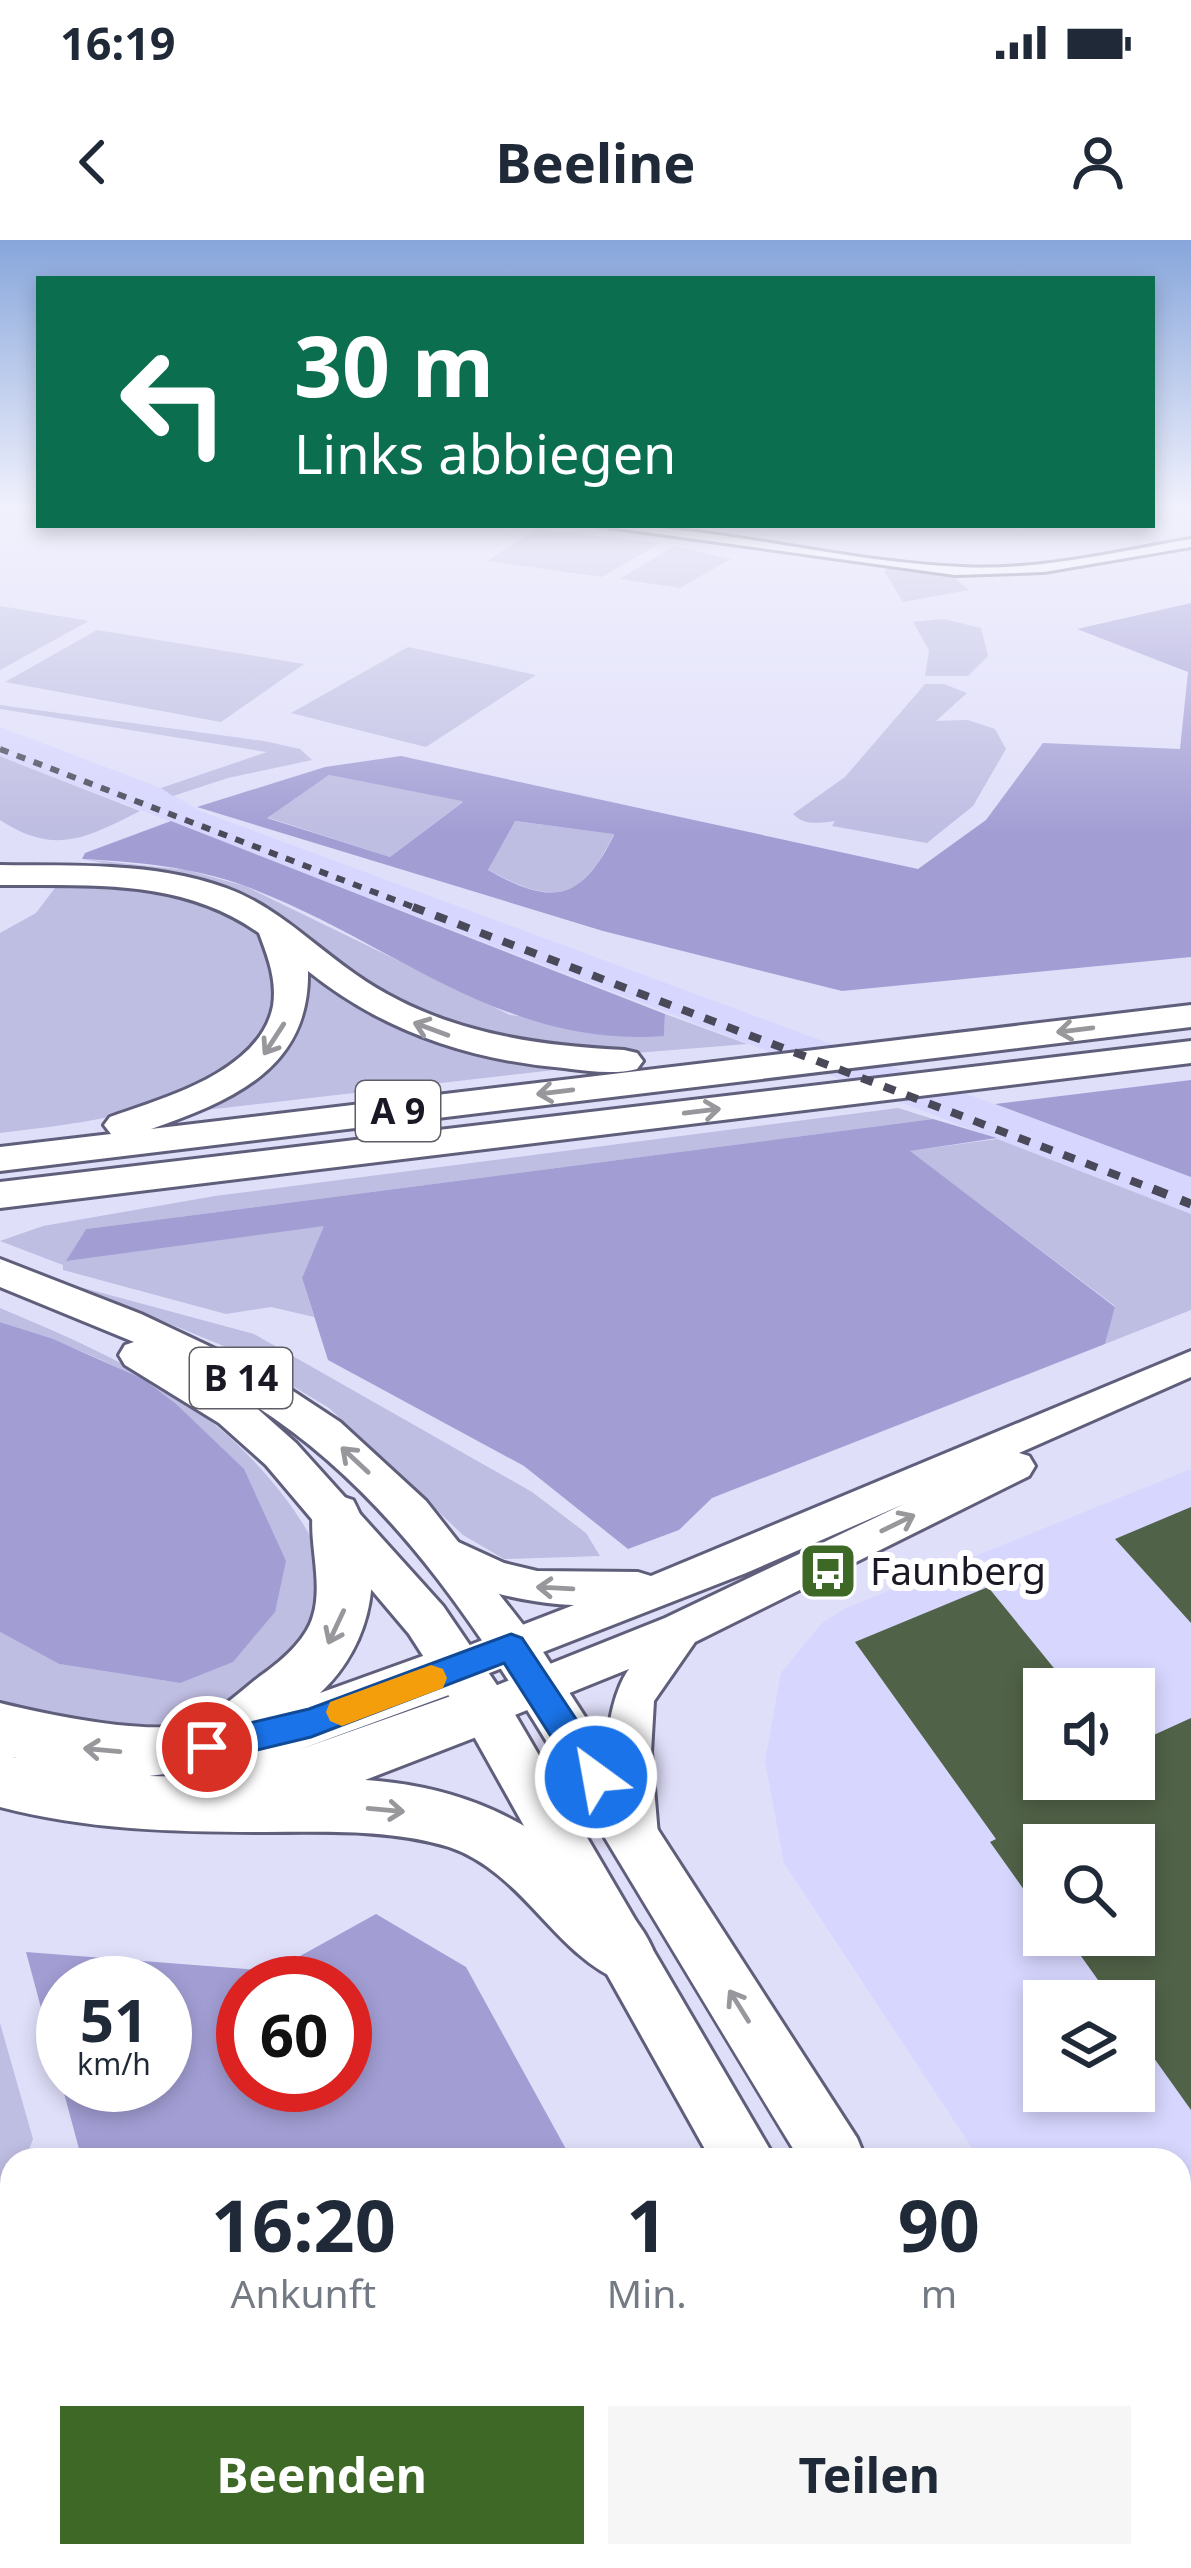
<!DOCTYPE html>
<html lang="de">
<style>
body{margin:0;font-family:"Noto Sans",sans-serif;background:#f6f6f7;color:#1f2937;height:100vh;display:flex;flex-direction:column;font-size:45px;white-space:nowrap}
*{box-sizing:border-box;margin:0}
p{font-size:39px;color:#747a83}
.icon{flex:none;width:66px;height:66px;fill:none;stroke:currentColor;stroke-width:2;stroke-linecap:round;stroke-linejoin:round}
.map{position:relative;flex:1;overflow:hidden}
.side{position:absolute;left:0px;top:1908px;width:1191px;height:420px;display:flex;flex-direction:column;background:#fff;border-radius:36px 36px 0 0;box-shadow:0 6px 18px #0003}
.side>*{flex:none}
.top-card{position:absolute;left:36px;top:36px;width:1119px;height:252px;border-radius:0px;box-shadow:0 6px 18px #0003;background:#0b6e4f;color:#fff;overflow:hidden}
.tools{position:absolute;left:1023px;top:1428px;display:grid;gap:24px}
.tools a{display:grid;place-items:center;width:132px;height:132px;border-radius:0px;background:#fff;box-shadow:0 6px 18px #0003;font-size:60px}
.speed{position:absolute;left:36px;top:1716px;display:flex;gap:24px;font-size:60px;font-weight:700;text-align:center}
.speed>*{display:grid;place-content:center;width:156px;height:156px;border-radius:50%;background:#fff;box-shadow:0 6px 18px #0003;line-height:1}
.speed small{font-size:30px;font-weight:400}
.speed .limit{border:18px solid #d22;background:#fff;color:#111}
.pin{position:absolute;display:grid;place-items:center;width:102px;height:102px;color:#fff;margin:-51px;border:6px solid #fff;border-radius:50%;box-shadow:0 3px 12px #0007}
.me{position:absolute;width:132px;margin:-66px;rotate:328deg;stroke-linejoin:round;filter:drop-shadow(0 0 9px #0008)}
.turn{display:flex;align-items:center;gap:42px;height:252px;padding:0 60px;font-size:54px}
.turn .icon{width:156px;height:156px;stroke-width:2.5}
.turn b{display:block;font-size:84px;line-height:102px}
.eta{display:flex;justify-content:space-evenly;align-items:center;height:204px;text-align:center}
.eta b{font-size:72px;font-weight:700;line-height:84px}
.button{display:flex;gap:24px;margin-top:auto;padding:24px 60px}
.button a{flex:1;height:138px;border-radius:0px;background:#3d6825;color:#fff;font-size:48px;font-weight:700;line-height:138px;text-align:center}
.button a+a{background:#f6f6f7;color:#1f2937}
.status{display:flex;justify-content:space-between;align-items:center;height:84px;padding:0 60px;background:#fff;direction:ltr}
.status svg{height:33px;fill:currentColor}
header{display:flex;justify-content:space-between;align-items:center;height:156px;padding:0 60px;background:#fff;font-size:54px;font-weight:700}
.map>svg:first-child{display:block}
.built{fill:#d7d6fe;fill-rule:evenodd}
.green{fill:#bebde2}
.forest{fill:#a29ed4;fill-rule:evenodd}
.building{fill:#506248}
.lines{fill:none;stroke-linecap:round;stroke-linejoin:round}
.street-casing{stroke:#605f7b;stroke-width:6}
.secondary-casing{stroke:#605f7b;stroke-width:6}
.primary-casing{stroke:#605f7b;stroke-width:6}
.highway-casing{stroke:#605f7b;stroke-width:6}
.street{fill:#fff;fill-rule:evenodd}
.secondary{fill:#fff;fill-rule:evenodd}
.primary{fill:#fff;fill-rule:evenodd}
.highway{fill:#fff;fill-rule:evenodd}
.rail-far2{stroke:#4a4959;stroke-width:6;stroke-dasharray:9 9;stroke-linecap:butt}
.rail-far1{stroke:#4a4959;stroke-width:8;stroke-dasharray:12 12;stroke-linecap:butt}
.rail{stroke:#4a4959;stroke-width:9;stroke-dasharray:15 15;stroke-linecap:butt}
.oneway{stroke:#98979c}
.route{fill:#1a73e8;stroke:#114b97;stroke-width:3}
.slow{fill:#f59e0b}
.labels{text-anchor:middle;stroke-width:12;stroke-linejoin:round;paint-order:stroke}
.shield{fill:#fff;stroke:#5e5d66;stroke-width:3}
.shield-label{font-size:36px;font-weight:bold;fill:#191824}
.poi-label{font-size:39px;fill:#191824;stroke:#fff;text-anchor:start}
</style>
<div class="status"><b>16:19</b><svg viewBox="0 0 49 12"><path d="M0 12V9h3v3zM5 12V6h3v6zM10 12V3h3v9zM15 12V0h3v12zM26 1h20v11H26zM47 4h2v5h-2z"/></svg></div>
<header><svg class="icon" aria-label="back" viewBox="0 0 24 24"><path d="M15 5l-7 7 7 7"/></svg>Beeline<svg class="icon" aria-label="person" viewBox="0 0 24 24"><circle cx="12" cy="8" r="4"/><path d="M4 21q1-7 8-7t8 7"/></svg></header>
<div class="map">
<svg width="1191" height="2328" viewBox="0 0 1191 2328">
<rect width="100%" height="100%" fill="#e0dffa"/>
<path class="built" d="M0,487L161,548L200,571L1191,937V974L0,516Z
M1191,1229V2258L1179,2239V1920H980L784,1623L765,1521L781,1433L822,1383L846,1368ZM1044,1449H1134V1539H1044ZM1044,1605H1134V1695H1044ZM1044,1761H1134V1851H1044Z"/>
<path class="green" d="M536,289L660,303L602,337L487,321Z
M674,306L731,319L680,348L620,339Z
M891,325L949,333L969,350L903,362L884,331Z
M0,366L89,381L0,430Z
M943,379L981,388L988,416L968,436H925L929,410L913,382Z
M97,390L304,424L221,482L5,442Z
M408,407L536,435L426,507L291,473Z
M925,444H944L967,453L936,481L968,480L995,489L1006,509L973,566L927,603L832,586L835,581C820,583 804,586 793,574L845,537Z
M0,465L264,501L300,509L312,520L228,538L173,556L161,548L267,512L0,469Z
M0,516L17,523L140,571C86,598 55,616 0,580Z
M329,535L464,561L390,617L266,577Z
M514,581L614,594C580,663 554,665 488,630Z
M82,619L187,630L245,646L510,775L664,795L665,774L747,804L611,815L437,786L178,636Z
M118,643C167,652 243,659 268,711C274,725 278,741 282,756C274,772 267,790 256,805C212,871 73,884 0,893V693L36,673L58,644Z
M302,722L333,747L572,828L188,872C251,830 316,810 302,722Z
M898,868L933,879L86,989L67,1020L325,985L302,1038L314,1077L271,1067L226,1074L63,1030V1025L0,1001L43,986L215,956Z
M997,899L1191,974V1070L1105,1104L1115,1066L909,911Z
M80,1047L254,1094L532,1252L586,1293L600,1316L504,1319L463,1295L329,1168L231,1109Z
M0,1068C97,1109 191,1149 262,1230C285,1256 316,1296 324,1331C333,1376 293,1431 257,1454C224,1474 155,1494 116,1492C79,1490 37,1475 0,1467V1392L59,1424L180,1443L175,1163C123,1124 62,1102 0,1082Z
M0,1783L33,1899L25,1920H12V1946L0,1957Z"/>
<path class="forest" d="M1191,363V717L842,751L603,691L197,567L325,527L401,516L918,629L986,580L1043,503L1180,509L1188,432L1077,389ZM329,535L462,561L463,562L390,617L267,578ZM515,581L613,594L614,595C581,662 552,666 488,630Z
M171,581L665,774L664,796C499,808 391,700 245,646C194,627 137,622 82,619L85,613Z
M1191,840V937L995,864Z
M933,879L997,898L910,911L1115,1067L1105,1104L712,1258L679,1290L628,1309L524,1226L328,1120L302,1038L324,986L66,1021L86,989Z
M0,1082L53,1099L143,1139L175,1163L244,1229L286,1321L275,1372L233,1422L180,1443L59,1424L0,1392Z
M376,1674L466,1727L572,1920H82L26,1712L273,1731ZM165,1743V1845H63V1743ZM345,1743V1845H243V1743Z
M298,2316H788L795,2328H301Z"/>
<path class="building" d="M1191,1267V1383L1115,1299Z
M988,1347L1071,1449H1044V1539H1134V1504L1191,1478V1870L1134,1790V1761H1113L1066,1695H1134V1605H1044V1646L1027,1654L990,1602L996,1599L855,1402Z"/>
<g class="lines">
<defs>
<path id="street" d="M594,285C718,285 838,322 962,327C1039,331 1115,312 1191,299V307L1044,332L955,335Z"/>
<path id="secondary" d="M1191,1111V1137L1019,1213L1029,1216L1035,1226L1029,1236L695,1402L654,1461L651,1512L658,1595L651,1610L635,1616L619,1610C599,1567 601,1468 629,1429L485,1487L470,1482L464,1469L470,1456L665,1378L904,1264L746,1333L474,1439L459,1445L444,1439L438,1427L444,1415L574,1365C534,1364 445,1349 425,1311L431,1300L445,1296L504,1323L537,1331L638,1332L651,1336Z"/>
<path id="primary" d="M0,1019L141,1074L264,1132L340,1182L426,1261L536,1401L857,1898L866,1920H800C731,1808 664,1695 596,1583C502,1428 409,1262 251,1163L296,1203L443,1366L503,1454L776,1920H711L467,1484L409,1394L266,1225L219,1183L125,1125L119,1115L125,1105L134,1102L0,1047Z
M943,2316H1018L1023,2328H948Z
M1046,2316H1122L1127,2328H1051Z"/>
<path id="highway" d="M0,625C76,626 153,622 226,648C276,666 313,705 355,734C436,791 528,805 624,810L637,813L643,821L637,829C614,835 588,831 564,828C470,820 382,791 308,731C310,829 231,861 151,889L1191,765V787L0,931V907L111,894L104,885L110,877C164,858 260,832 273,766C277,740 268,717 259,693C181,638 92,646 0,645Z
M1191,801V823L0,968V942Z
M335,1254L353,1260C388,1324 373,1404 320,1453L459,1403L479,1410L487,1427L479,1444L298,1510L485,1444L505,1452L514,1469L505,1486L365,1540C459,1546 533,1579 601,1645C622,1665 642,1683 653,1710L644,1732L621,1741C555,1715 523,1632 449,1607C391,1589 325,1592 265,1592C175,1592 88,1590 0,1567V1513L16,1518L0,1513V1463C44,1474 159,1499 200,1481C219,1472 241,1451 259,1437C279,1423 306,1401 313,1376C325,1338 303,1286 317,1260ZM250,1523L233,1529L229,1538L149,1536Z"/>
</defs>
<use href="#street" class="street-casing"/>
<use href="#secondary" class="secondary-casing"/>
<use href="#primary" class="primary-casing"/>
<use href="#highway" class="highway-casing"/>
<use href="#street" class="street"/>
<use href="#secondary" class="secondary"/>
<use href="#primary" class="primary"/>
<use href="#highway" class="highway"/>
<path class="rail-far2" d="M0,509L421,670"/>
<path class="rail-far1" d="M413,667L1161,952"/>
<path class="rail" d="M1153,949L1191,964"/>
</g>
<defs><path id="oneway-shaft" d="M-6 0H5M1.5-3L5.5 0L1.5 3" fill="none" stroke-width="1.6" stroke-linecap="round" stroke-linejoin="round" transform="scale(3)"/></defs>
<g class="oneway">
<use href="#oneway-shaft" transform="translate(431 789) rotate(-160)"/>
<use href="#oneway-shaft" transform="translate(1075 790) rotate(173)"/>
<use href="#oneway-shaft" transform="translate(274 799) rotate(123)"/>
<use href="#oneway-shaft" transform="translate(555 852) rotate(173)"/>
<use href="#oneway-shaft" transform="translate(702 871) rotate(-7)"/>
<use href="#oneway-shaft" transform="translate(355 1220) rotate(-137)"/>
<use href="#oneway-shaft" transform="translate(898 1283) rotate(-26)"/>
<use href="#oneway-shaft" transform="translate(555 1348) rotate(-177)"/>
<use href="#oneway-shaft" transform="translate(336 1387) rotate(115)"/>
<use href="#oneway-shaft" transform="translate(102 1510) rotate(-175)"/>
<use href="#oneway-shaft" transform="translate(386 1570) rotate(5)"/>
<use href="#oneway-shaft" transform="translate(739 1766) rotate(-122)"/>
</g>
<linearGradient id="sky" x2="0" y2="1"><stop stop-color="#87a6db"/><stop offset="0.45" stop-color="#f1f1fd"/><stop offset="1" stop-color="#f1f1fd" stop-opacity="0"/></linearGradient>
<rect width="1191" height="594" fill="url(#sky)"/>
<path class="route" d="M511,1394L522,1398L608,1527L613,1537L608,1548L596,1552L584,1548L504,1423L311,1497L207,1522L195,1518L190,1507L195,1497L207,1493L309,1469Z"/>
<path class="slow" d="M431,1425L443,1429L447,1438L443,1448L342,1486L330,1481L326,1472L330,1462Z"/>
<defs>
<symbol id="bus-square" viewBox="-11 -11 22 22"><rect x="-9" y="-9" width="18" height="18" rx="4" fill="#3d6825" stroke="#fff"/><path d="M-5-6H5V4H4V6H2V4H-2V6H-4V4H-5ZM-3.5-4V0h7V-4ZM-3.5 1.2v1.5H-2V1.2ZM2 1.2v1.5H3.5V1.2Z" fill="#fff"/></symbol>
</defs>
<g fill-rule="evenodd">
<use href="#bus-square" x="795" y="1298" width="66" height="66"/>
</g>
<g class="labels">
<g class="shield">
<rect x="356" y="841" width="84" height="60" rx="9"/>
<rect x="190" y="1108" width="102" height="60" rx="9"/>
</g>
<g class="shield-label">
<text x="398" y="884">A 9</text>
<text x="241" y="1151">B 14</text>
</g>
<g class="poi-label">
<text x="870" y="1345">Faunberg</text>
</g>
</g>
</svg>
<div class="tools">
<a><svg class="icon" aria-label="sound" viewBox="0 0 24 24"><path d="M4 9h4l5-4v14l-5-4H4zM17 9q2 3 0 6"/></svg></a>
<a><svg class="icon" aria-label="search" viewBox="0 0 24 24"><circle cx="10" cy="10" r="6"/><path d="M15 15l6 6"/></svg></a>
<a><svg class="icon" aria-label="layers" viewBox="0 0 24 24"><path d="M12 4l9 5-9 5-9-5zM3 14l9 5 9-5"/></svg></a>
</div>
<div class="speed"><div>51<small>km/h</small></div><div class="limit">60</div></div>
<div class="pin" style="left:207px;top:1507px;background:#d93025"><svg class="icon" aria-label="arrive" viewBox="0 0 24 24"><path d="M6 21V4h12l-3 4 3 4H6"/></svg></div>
<svg class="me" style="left:596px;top:1537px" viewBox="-20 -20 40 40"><circle r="17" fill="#1a73e8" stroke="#fff" stroke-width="3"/><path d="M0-11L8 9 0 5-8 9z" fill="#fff"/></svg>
<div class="top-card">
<div class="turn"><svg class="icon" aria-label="left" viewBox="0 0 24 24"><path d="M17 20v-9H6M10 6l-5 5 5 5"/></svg><div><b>30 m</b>Links abbiegen</div></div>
</div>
<section class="side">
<div class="eta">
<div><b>16:20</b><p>Ankunft</p></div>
<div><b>1</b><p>Min.</p></div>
<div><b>90</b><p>m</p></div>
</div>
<div class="button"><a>Beenden</a><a>Teilen</a></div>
</section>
</div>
